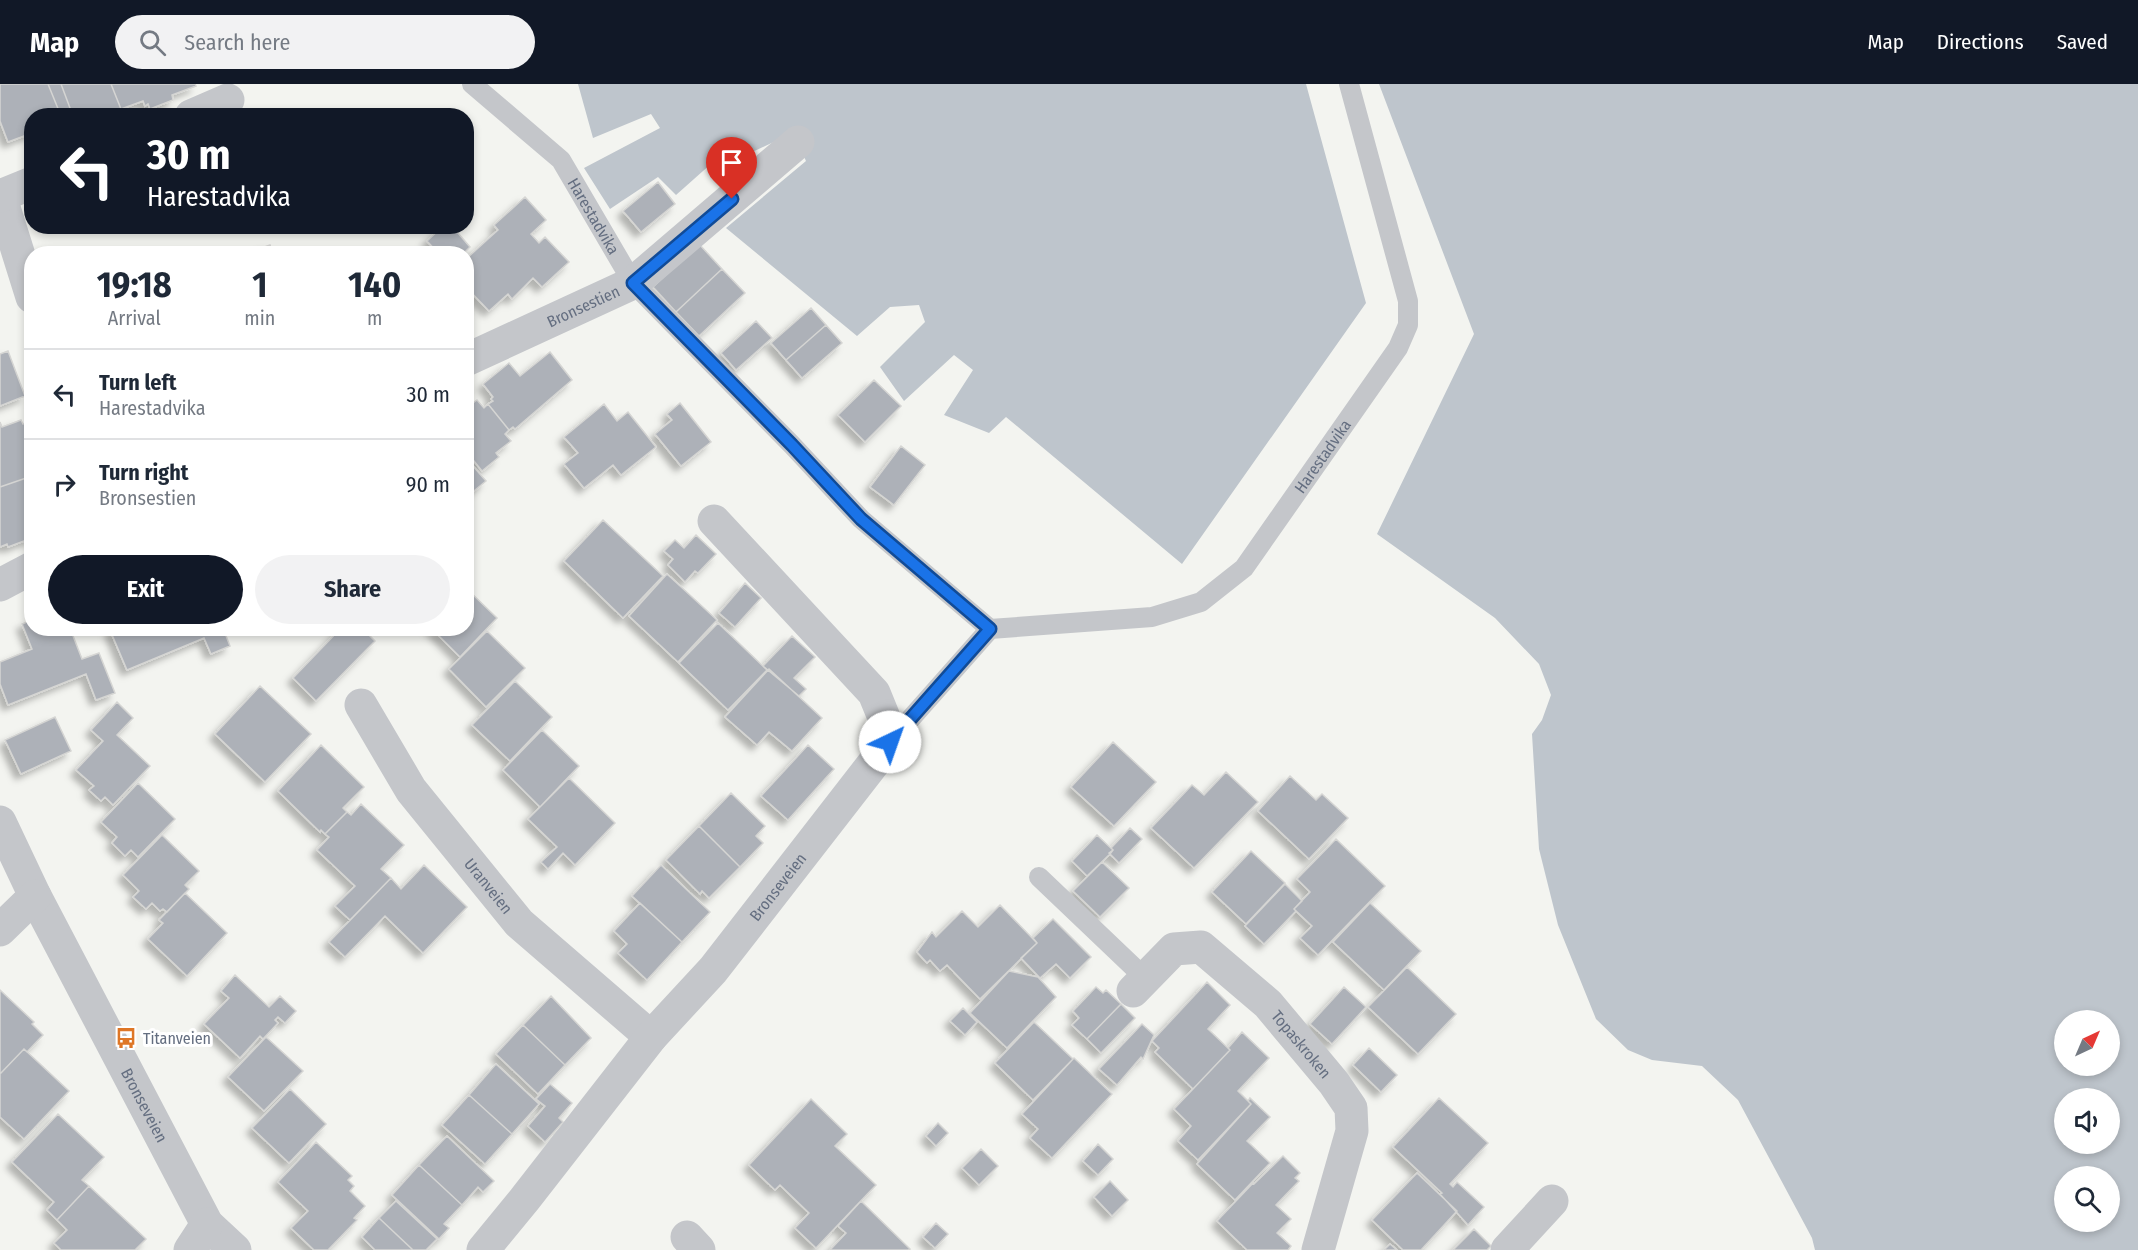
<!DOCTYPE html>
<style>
body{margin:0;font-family:"Fira Sans Condensed",sans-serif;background:#f2f2f3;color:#1f2937;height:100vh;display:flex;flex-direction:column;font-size:22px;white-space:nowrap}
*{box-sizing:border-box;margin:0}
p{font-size:20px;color:#747a83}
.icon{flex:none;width:33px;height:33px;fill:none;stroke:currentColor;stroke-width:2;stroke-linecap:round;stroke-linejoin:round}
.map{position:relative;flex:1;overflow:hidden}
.sheet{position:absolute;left:24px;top:162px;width:450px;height:390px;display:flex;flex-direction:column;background:#fff;border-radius:24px;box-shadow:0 3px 9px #0003}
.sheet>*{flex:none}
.banner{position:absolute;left:24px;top:24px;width:450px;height:126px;border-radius:24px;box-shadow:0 3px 9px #0003;background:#111827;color:#fff;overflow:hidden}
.needle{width:39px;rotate:44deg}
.tools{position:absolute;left:2054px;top:926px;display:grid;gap:12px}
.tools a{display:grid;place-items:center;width:66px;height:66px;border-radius:50%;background:#fff;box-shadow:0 3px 9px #0003;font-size:30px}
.pin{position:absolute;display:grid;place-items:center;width:51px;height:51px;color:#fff;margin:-62px -26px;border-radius:50% 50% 50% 0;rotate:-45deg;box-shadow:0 0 6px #0007}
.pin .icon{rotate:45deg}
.me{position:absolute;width:66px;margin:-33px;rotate:42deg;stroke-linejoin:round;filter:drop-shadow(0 0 4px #0008)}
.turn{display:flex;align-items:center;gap:21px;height:126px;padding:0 24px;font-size:27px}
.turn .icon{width:78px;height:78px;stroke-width:2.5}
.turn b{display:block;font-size:42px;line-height:51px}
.eta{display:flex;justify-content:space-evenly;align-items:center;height:102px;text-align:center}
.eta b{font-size:36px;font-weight:700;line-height:42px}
.primary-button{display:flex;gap:12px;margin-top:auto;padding:12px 24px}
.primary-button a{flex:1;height:69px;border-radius:36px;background:#111827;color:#fff;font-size:24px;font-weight:700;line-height:69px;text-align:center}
.primary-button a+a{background:#f2f2f3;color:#1f2937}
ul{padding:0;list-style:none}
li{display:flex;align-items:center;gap:18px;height:90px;padding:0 24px;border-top:2px solid #e0e1e3}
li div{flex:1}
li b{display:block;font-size:22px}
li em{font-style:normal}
header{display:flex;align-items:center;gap:36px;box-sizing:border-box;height:84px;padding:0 30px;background:#111827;color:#fff}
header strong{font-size:28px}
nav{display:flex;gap:33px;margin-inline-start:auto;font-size:21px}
.search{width:420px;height:54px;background:#f2f2f3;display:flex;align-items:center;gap:15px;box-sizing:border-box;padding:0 21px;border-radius:33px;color:#747a83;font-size:22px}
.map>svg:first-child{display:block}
.water{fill:#bec5cc;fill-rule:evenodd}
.building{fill:#adb1b8;stroke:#d5d5d3;stroke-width:1.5;filter:url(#shadow)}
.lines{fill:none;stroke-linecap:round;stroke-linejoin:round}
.lane{stroke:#c4c6ca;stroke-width:20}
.street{stroke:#c4c6ca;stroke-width:33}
.route-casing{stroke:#114b97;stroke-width:15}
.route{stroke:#1a73e8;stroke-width:10}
.labels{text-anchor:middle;stroke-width:6;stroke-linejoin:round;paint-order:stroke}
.street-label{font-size:16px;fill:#646e80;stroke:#fff}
.poi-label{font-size:16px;fill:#646e80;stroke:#fff;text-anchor:start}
</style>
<header>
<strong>Map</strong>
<div class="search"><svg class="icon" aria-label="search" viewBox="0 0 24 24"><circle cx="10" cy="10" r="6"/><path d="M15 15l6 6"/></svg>Search here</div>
<nav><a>Map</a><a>Directions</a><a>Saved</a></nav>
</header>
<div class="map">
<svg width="2138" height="1166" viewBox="0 0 2138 1166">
<defs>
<filter id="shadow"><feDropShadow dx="-5.5" dy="5.5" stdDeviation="3" flood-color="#0004"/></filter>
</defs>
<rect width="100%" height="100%" fill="#f3f4f0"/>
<path class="water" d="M578,0H1306L1366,219L1182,480L1006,333L989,349L944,331L973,286L954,271L904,317L880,283L925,238L919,221L890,223L857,252L726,144L806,77L793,49L729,79L721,71L676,111L658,93L610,125L584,84L660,44L651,30L593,54Z
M1379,0H2138V1166H1815L1812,1154L1738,1016L1702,982L1652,976L1628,966L1596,935L1558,841L1539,765L1532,650L1542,636L1551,611L1539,580L1495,534L1377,450L1474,250ZM2064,936H2109V981H2064ZM2064,1014H2109V1059H2064ZM2064,1092H2109V1137H2064Z"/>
<path class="building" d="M0,0H48L61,32H32V49L8,58L0,37Z
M48,0H61L73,32H61Z
M61,0H111L121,25L125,24L126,26L112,32H73Z
M111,0H195L196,2L172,11L173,16L150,25L148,20L145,22L143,17L121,25Z
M658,98L675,120L641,148L623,127Z
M525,113L546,136L531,150L539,159L545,153L569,178L542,203L533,194L512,215L508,210L489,227L466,203V175L498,146L494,141Z
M443,142H452L470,163L463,170H439L427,157Z
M699,160L722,185L676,228L653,203Z
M270,161L273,170H247V169Z
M722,185L745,209L699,252L676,228Z
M811,224L826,241L786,276L771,259Z
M756,237L772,254L736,286L721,269Z
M826,241L842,259L802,294L786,276Z
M8,267L25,312L0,322V270Z
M550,268L572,296L515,345L513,343L509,346L488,320L493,317L491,315L493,313L483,300L509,279L520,292Z
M874,296L901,322L865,358L838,331Z
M477,316L484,324L488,320L509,346L505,350L511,357L496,369L499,373L482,387L466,367V324Z
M680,319L711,358L681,382L655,350L672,336L667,330Z
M604,320L617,337L628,328L656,363L621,391L613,381L584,404L564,380L578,369L564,353Z
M21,336L23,340L27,338L32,352V392L0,403V338L2,343Z
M901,362L925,381L894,421L870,403Z
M466,374L486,397L469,411L473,416L466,422Z
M32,392V454L8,463L7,460L0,463V403Z
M603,436L663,492L623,534L564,477Z
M696,451L716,470L698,489L695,487L685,498L668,481L673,475L664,467L675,456L684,464Z
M667,490L717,536L678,578L629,532Z
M745,499L761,514L735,543L719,529Z
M466,504L497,534L460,573L431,544H466Z
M32,536V544H70L82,575L99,569L115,609L96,616L86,590L8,621L0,600V578L32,565L22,540Z
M718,539L767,586L728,626L679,579Z
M114,544H223L230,562L211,570L204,554L127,586L110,546Z
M341,544H362L375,557L316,617L293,594Z
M487,547L525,584L486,623L449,585Z
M792,552L815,573L794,594L806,605L799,612L763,582Z
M769,585L822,634L792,667L769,648L757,661L725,633Z
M515,597L552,633L510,677L472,641Z
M260,602L311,650L265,698L215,650Z
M117,618L133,634L117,651L150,682L113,721L105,713L101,717L89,706L94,702L76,686L103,657L91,646Z
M55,633L71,667L21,690L5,656Z
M542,646L579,682L540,723L503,686Z
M1113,658L1156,698L1114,742L1071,703Z
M321,661L364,703L343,724L347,728L325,750L321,746L320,748L278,707Z
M808,661L834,685L788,736L761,712Z
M1226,688L1258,718L1194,784L1151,744L1192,701L1204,711Z
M1290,692L1316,716L1322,710L1348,734L1309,775L1258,727Z
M569,694L615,739L575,781L563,769L548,785L541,778L557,763L528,735Z
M138,699L175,735L138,773L131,766L125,772L112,759L117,753L101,738Z
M731,709L765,742L756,752L763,759L740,783L699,742Z
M361,720L404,761L381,785L391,794L350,836L335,822L355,802L317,766L329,753L325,750L347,728L351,731Z
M699,742L740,783L709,814L702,807L700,810L666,776Z
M1130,744L1142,755L1119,779L1109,769L1113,766L1111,764Z
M162,751L199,787L185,801L189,805L167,828L163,825L160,827L152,819L146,825L133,813L139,807L123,791Z
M1097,751L1113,766L1110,770L1087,792L1072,777Z
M1336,755L1385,802L1318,871L1300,854L1312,842L1294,825L1310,808L1297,795Z
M1251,767L1285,799L1246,840L1212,808Z
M1102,778L1129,804L1100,833L1073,807Z
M424,781L467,823L423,869L385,832L345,873L329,858L391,794L401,805Z
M661,781L710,828L682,858L632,812Z
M1285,800L1302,817L1294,825L1296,827L1264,860L1245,842Z
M185,809L227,849L187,892L148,855L163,839L159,836Z
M640,819L682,858L647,896L618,869L627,860L614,847Z
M1370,819L1421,867L1384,906L1333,858Z
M1000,821L1037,859L980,915L947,881L940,887L930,876L927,879L917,868L932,848L936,853L962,827L978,843Z
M1053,835L1091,873L1070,894L1056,880L1040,894L1021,874L1037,859L1033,854Z
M1407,883L1456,930L1418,970L1368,923Z
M1009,887L1038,893L1056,913L1007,964L970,929Z
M235,891L269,923L280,912L296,927L285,939L278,933L275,936L278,939L263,955L260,952L240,974L204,940L229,914L221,907Z
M1207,898L1230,921L1208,945L1230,966L1193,1005L1155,968L1159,964L1152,957Z
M1096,903L1103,909L1106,906L1121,920L1087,955L1072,941L1079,934L1073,927Z
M1344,903L1366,923L1332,960L1310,940Z
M0,906L34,938L32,940L43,951L27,968L24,965L0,990Z
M551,912L591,954L565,981L523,941Z
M1121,920L1135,934L1101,969L1087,955Z
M963,924L977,938L965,951L950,937Z
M1034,938L1073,975L1033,1016L995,979Z
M1142,940L1154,951L1143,975L1141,973L1117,1001L1099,985Z
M523,941L565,981L538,1010L496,970Z
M1242,948L1269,974L1238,1007L1251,1020L1198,1076L1178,1057L1191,1042L1174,1025L1230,966L1228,964Z
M266,953L303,987L264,1027L228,993Z
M1369,964L1397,991L1381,1008L1353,981Z
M24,965L69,1007L24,1055L0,1033V990Z
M1074,974L1112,1010L1052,1074L1030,1054L1038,1045L1022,1030Z
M496,980L539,1020L512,1050L469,1011Z
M550,1000L572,1019L559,1034L563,1038L545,1058L528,1042L545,1022L536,1015Z
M290,1005L326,1040L289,1079L252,1044Z
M469,1011L512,1050L485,1080L442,1041Z
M1250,1014L1270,1033L1247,1057L1270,1079L1235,1116L1197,1080L1251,1020L1248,1017Z
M1439,1014L1488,1059L1450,1100L1453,1103L1457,1098L1484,1123L1468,1141L1440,1110L1442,1109L1393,1063Z
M811,1015L847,1050L835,1062L876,1101L816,1164L795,1144L809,1129L780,1101L775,1106L749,1081Z
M58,1030L104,1073L82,1096L89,1102L57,1136L47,1126L54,1118L12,1078Z
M938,1039L948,1049L936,1062L926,1052Z
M447,1052L494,1097L483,1108L478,1103L462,1121L419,1081Z
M316,1058L352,1092L348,1096L354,1102L350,1107L365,1122L354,1134L357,1136L328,1166H314L291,1144L308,1127L278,1098Z
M1098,1060L1113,1075L1098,1091L1083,1077Z
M981,1065L998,1082L979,1101L962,1084Z
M1283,1072L1300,1089L1295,1094L1299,1097L1276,1121L1291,1135L1277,1149L1291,1162L1288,1166H1247L1217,1137L1253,1099L1254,1100Z
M419,1081L462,1121L444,1140L449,1144L439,1155L392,1111Z
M1417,1089L1457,1127L1421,1166H1403L1372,1136Z
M1110,1097L1128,1116L1112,1132L1094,1113Z
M89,1102L146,1155L135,1166H61L54,1159L67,1146L57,1136Z
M396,1117L437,1155L426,1166H413L379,1134Z
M861,1117L910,1165L908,1166H830L846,1149L838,1142Z
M379,1134L413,1166H375L362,1153Z
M936,1139L948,1150L935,1164L923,1153Z
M1474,1145L1491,1162L1487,1166H1453Z
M1390,1160L1397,1166H1384Z"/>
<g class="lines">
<g class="lane">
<path id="s1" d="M472,0L561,76L633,199L792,361L861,435L990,545"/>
<path id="s2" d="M890,658L990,545L1152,533L1201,518L1244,484L1398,264L1408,241V217L1349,0"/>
<path d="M1039,793L1145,894"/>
</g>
<g class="street">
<path d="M191,32L228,16"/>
<path d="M0,111L32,213"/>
<path d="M0,112L32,99"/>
<path id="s3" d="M466,276L633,199L798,58"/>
<path d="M0,501L32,484"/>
<path id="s4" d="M361,621L411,706L519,839L651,953"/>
<path id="s5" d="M0,738L35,812L207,1140L235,1166"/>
<path d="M0,846L35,812"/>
<path id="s6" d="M1133,907L1174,865L1201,863L1268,920L1334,999L1351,1024L1352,1047L1318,1166"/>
<path d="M687,1153L699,1166"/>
<path d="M190,1166L207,1140"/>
<path id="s7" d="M483,1166L524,1116L651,953L713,886L890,658L885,636L874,609L714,437"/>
<path d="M1507,1166L1552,1117"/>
</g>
</g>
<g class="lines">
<defs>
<path id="route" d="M732,115L633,199L792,361L861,435L990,545L890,658"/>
</defs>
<use href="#route" class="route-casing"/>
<use href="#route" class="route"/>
</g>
<defs>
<symbol id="bus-bare" viewBox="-9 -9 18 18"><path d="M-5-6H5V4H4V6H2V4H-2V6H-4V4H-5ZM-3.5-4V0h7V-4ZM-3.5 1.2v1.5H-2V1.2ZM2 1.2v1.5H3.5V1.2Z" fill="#de7626" stroke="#fff" stroke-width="2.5" paint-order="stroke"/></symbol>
</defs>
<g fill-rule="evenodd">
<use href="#bus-bare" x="111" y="939" width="30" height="30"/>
</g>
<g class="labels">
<g class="street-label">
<text dy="6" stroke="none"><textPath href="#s1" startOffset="182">Harestadvika</textPath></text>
<text dy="6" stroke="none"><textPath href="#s3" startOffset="129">Bronsestien</textPath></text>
<text dy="6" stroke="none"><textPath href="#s2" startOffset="556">Harestadvika</textPath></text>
<text dy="6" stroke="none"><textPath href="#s4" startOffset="222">Uranveien</textPath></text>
<text dy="6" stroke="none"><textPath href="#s7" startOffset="468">Bronseveien</textPath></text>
<text dy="6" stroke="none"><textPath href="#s6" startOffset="226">Topaskroken</textPath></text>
<text dy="6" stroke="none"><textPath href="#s5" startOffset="318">Bronseveien</textPath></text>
</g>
<g class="poi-label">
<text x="143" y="960">Titanveien</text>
</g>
</g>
</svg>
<div class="tools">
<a><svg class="needle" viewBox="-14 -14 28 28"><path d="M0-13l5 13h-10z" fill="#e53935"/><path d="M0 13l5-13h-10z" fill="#747a83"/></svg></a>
<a><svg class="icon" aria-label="sound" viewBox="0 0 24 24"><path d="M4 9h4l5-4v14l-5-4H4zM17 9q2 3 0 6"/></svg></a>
<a><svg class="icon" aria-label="search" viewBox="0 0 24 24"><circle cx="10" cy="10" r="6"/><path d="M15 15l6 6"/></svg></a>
</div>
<div class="pin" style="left:732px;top:115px;background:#d93025"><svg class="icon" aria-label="arrive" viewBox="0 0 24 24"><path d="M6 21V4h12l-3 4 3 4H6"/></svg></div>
<svg class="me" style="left:890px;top:658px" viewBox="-20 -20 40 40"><circle r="19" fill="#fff"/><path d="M0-13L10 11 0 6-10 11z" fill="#1a73e8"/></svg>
<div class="banner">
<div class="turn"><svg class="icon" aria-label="left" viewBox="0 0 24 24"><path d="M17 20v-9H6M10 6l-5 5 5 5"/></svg><div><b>30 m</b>Harestadvika</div></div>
</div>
<section class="sheet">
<div class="eta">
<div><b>19:18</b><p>Arrival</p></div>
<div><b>1</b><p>min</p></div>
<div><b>140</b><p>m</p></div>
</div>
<ul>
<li><svg class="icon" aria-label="left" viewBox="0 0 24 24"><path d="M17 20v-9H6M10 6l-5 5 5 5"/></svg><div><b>Turn left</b><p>Harestadvika</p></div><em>30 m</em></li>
<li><svg class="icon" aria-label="right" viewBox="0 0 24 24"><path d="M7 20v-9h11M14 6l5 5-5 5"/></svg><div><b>Turn right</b><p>Bronsestien</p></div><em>90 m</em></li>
</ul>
<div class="primary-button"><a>Exit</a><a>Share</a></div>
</section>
</div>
